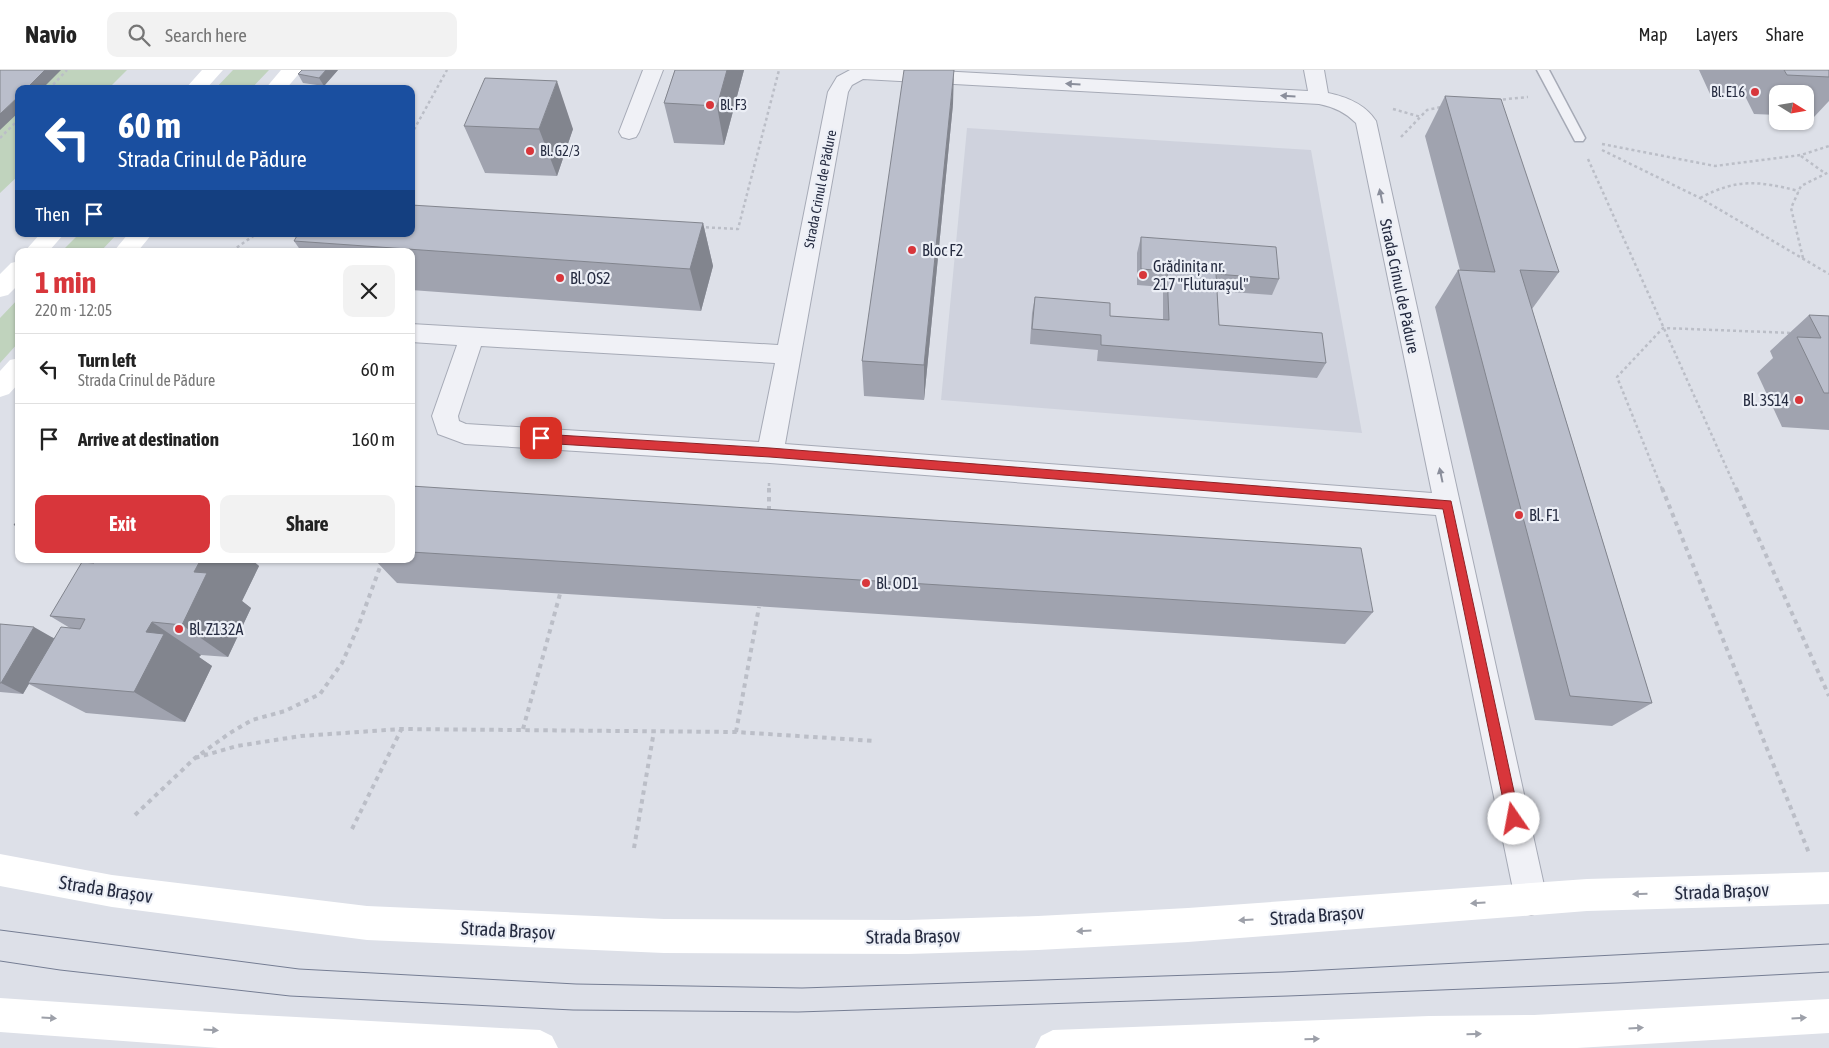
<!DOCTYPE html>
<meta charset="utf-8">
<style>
body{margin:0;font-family:"Asap Condensed",sans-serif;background:#f2f2f2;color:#222;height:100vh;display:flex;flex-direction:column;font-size:19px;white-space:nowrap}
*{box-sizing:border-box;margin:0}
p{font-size:16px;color:#767676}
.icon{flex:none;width:28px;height:28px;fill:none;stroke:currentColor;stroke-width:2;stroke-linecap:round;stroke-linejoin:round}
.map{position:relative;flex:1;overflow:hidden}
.drawer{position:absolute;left:15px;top:178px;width:400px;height:315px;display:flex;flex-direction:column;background:#fff;border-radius:10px;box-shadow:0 1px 4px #0004}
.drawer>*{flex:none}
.top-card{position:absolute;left:15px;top:15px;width:400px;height:152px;border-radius:10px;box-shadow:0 1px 4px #0004;background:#1a4fa0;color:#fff;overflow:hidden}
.needle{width:32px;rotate:101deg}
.tools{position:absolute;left:1769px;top:15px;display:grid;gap:10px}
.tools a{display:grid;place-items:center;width:45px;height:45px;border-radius:10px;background:#fff;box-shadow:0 1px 4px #0004;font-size:25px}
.pin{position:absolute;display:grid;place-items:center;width:42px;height:42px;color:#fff;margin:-21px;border-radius:10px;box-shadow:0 2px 8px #0006}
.me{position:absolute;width:55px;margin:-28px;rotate:348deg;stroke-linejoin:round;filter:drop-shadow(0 0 4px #0008)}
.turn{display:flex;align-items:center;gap:18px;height:105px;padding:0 20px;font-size:22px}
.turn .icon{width:65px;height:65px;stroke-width:2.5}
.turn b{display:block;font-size:35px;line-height:42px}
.then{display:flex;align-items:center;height:48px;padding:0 20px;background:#0003;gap:10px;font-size:19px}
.round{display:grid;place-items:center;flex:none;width:52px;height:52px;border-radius:10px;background:#f2f2f2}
.head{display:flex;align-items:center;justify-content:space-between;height:85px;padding:0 20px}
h1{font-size:30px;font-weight:700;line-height:38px;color:#d8363b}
.button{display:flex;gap:10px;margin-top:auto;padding:10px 20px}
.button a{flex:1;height:58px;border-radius:10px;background:#d8363b;color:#fff;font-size:20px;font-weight:700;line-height:58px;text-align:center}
.button a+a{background:#f2f2f2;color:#222}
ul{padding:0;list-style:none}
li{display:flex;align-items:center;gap:15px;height:70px;padding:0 20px;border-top:1px solid #e0e0e0}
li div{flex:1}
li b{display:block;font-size:19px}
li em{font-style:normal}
header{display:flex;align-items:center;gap:30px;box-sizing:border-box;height:70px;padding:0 25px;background:#fff;border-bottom:1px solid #e0e0e0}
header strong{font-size:24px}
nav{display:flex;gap:28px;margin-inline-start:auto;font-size:18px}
.search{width:350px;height:45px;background:#f2f2f2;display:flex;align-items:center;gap:12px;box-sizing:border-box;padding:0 18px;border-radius:10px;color:#767676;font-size:19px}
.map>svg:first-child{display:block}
.built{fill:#cfd2dd}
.green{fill:#c0d3bd}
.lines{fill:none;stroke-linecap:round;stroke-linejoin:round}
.lane-casing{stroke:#a6aab6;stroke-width:3}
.street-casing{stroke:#a6aab6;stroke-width:2}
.path-far1{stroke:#bbbec7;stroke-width:2.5;stroke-dasharray:3 3;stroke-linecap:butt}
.path{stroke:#bbbec7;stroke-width:4;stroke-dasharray:4.5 4.5;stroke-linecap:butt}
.lane{fill:#f0f1f6;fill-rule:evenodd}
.street{fill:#f0f1f6;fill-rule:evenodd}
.secondary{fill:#fff;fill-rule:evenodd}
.tram{stroke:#757d93;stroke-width:1}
.wall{fill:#a0a3af}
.shaded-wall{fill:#82858e}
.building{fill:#babecb;stroke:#82858e}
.oneway{fill:#8a8e9b}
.oneway2{fill:#9da0a9}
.route{fill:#d8363b;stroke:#8c2326}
.poi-dot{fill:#d8363b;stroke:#eceff6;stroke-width:2}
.labels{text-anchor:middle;stroke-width:4.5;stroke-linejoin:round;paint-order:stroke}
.far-poi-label{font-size:14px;fill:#252b40;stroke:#eceff6;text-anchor:start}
.far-street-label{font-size:14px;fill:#252b40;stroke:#eceff6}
.poi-label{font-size:16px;fill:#252b40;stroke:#eceff6;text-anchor:start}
.street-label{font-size:16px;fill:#252b40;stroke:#eceff6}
.near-street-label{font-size:19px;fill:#252b40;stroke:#eceff6}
</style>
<header>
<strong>Navio</strong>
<div class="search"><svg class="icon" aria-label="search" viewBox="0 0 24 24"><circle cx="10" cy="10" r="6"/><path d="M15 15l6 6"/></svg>Search here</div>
<nav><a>Map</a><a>Layers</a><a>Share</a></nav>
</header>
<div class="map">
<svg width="1829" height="978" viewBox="0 0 1829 978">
<rect width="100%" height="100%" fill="#dde0e8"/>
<path class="built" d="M967,58L1311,80L1362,363L941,330Z"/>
<path class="green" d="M0,0H127L108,19H19V105L0,123Z
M233,0H269L251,19H215Z
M79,164H117L101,181H62Z
M19,228V272L0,293V248Z"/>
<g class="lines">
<defs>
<path id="lane" d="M1537,0H1549L1585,68L1583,71H1575Z"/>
<path id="street" d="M643,0H663L639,62L636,67L629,69L622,67L619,62Z
M850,0H921L1308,21L1304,0H1324L1328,23C1347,27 1365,34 1376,51L1547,829L1543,841L1531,845L1519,841L1515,829L1436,445L770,393L465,374L438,364L432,346L457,275L411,272V254L778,275L828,22L837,7ZM863,9L1319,34C1334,37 1345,42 1356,53L1432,423L785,374L848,22L852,15ZM481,276L775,293L759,372L466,354L459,351L458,346Z"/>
</defs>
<use href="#lane" class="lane-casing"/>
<use href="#street" class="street-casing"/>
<path class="path-far1" d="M49,19L67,0
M1497,30L1528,27
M1393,39L1421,47
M411,65L447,0
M1401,67L1427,40L1441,37
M0,68L19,49
M1602,74L1715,96L1801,85L1829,76
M1602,80L1700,128L1829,204
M1801,86L1826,104
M1588,89L1736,419
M1700,128C1738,108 1758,111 1799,121
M700,157L738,159L779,0
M232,181L256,164
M1803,188L1791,138L1801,116L1829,102
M769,413V419
M1662,419L1617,307L1663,258L1793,263"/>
<path class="path" d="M769,418V442
M1662,418L1809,783
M1736,418L1829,626
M523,659L560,524
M736,662L759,537
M195,688L237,676L301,666L401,659L736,662L875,671
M135,745L195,688L230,663L252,650L285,641L320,624L342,593L358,557L383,489
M352,759L401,660
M634,778L654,661"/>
<use href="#lane" class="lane"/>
<use href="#street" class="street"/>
<path class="secondary" d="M202,0H223L206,19H185Z
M281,0H302L286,19H265Z
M40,164H64L49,181H25Z
M128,164H152L138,181H114Z
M19,191V214L8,225L0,227V204L11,193Z
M19,288V313L9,324L0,327V301L10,290Z
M0,784L112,805L367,836L664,849L908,850L1038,846L1188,838L1587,809L1829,802V834L1587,841L1188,872L1038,880L908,884L664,883L367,870L112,837L0,816Z
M0,928L240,944L540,960L552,966L558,978H219L0,962Z
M1829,929V963L1577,978H1035L1041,966L1053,960L1429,946L1534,945Z"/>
<path class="tram" d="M0,860L299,899L576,914L802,918L1283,902L1829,874
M0,891L60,900L290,926L573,940L798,942L1288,926L1618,913L1829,902"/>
</g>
<path class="wall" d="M338,0L324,16L303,13L298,4Z
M675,0H744L724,75L674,73L664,33Z
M1699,0H1829V31L1814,47H1805V24H1778V45L1754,44L1745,26L1710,24Z
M1445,26L1559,202L1532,239L1652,633L1612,656L1535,650L1435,237L1458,200H1460L1425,66Z
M953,34L924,330L864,326L862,291Z
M464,56L573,59L557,106L485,103Z
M703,153L713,196L701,241L411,220V181H301L294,171Z
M1141,167L1279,209L1272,225L1217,221L1219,255L1326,293L1317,308L1097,291L1098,280L1030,274L1032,243L1035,227L1110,246L1163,250V217L1137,215V183Z
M1809,245L1829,246V360L1782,357L1757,303L1773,288L1770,281Z
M411,416L1373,542L1345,574L397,513L374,489H411Z
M65,489H251L259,496L242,531L251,538L228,587L201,585L199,587L212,596L185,652L86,643L29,614L23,624L0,622V554L54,568L70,558L50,546L82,493L69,492Z"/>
<path class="shaded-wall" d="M45,0H61L42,19H26Z
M326,0H338L324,16L319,8Z
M727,0H744L724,75L717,36Z
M954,0L953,34L924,330V295Z
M557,11L573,59L557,106L539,59Z
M19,26V42L0,60V44Z
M703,153L713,196L701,241L690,199Z
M201,489H251L259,496L242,531L251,538L228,587L182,555L194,502Z
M152,552L201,585L199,587L212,596L185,652L134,622L146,562Z
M34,557L55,569L23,624L1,613Z"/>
<path class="building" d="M0,0H45L26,19H19V26L0,44Z
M302,0H326L319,8L298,4Z
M675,0H727L717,36L664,33Z
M904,0H954L924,295L862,291Z
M1784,0H1829V7L1787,5Z
M485,8L557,11L539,59L464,56Z
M1445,26L1501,29L1559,202L1520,200L1652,633L1570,626L1458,200L1495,202Z
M411,135L703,153L690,199L294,171L298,164H411Z
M1141,167L1276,177L1279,209L1216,204L1219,255L1322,263L1326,293L1101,275V265L1032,259L1035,227L1110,233V246L1169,250L1167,201L1141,199Z
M1809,245L1829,246V323H1824L1797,267L1821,268Z
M411,416L1361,478L1373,542L411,482Z
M19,448V455H14Z
M97,489H201L194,502L207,503L182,555L152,552L146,562L164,564L134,622L28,613L61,557L80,559L85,549L50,546L82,492L94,493Z
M0,554L34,557L1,613H0Z"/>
<defs><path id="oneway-solid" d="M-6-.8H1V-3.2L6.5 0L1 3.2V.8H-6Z" transform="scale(1.25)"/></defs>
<g class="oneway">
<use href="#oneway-solid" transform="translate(1073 14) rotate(-177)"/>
<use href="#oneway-solid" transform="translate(1288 26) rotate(-177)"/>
<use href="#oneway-solid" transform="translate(1381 126) rotate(-102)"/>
<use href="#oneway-solid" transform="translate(1441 405) rotate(-102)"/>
</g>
<g class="oneway2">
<use href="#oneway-solid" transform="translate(1640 824) rotate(178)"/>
<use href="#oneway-solid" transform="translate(1478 833) rotate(176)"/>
<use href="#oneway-solid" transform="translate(1246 850) rotate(176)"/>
<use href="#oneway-solid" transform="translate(1084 861) rotate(177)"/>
<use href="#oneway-solid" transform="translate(49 948) rotate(4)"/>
<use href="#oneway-solid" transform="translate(1799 948) rotate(-4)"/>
<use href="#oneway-solid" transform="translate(1636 958) rotate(-3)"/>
<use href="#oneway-solid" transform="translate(211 960) rotate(4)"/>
<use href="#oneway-solid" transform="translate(1474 964) rotate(-1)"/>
<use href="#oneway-solid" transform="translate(1312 969) rotate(-2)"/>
</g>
<path class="route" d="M541,364L770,378L1451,431L1520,749L1518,754L1514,756L1509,754L1507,749L1443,439L770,387L541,373L536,368Z"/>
<g class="poi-dot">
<circle cx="1755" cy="22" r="5"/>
<circle cx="710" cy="35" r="5"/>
<circle cx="530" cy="81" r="5"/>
<circle cx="912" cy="180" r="5"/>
<circle cx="1143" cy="205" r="5"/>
<circle cx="560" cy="208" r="5"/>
<circle cx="1799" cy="330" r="5"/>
<circle cx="1519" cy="445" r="5"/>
<circle cx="866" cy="513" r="5"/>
<circle cx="179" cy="559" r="5"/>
</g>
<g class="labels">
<g class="far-poi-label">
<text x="1745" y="27" text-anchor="end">Bl. E16</text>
<text x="720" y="40">Bl. F3</text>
<text x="540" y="86">Bl. G2/3</text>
</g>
<g class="far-street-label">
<text transform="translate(820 119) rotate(-79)" y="5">Strada Crinul de Pădure</text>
</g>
<g class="poi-label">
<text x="922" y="186">Bloc F2</text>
<text x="1153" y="202">Grădinița nr.<tspan x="1153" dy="18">217 "Fluturaşul"</tspan></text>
<text x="570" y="214">Bl. OS2</text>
<text x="1789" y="336" text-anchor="end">Bl. 3S14</text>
<text x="1529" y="451">Bl. F1</text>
<text x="876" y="519">Bl. OD1</text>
<text x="189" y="565">Bl. Z132A</text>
</g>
<g class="street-label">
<text transform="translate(1400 216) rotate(78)" y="6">Strada Crinul de Pădure</text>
</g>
<g class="near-street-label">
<text transform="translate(106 819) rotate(9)" y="7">Strada Brașov</text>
<text transform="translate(1722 821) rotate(-2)" y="7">Strada Brașov</text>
<text transform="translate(1317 845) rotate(-4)" y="7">Strada Brașov</text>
<text transform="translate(508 860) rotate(3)" y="7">Strada Brașov</text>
<text transform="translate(913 866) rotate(-1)" y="7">Strada Brașov</text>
</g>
</g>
</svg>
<div class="tools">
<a><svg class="needle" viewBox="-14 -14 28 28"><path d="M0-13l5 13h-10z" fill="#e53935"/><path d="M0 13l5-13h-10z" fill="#767676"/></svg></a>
</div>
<div class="pin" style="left:541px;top:368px;background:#d93025"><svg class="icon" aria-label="arrive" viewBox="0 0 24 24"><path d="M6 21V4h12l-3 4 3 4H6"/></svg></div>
<svg class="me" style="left:1514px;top:749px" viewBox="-20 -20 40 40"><circle r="19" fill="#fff"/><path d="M0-13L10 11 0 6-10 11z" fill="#d8363b"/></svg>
<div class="top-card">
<div class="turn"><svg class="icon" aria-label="left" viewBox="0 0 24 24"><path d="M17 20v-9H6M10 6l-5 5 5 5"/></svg><div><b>60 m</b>Strada Crinul de Pădure</div></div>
<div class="then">Then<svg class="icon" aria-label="arrive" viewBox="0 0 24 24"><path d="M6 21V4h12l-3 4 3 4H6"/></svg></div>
</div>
<section class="drawer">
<div class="head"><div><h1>1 min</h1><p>220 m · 12:05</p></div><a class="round"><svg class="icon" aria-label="close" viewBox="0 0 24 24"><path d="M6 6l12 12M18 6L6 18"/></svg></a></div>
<ul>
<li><svg class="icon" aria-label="left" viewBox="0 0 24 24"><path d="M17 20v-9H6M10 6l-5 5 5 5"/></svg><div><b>Turn left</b><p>Strada Crinul de Pădure</p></div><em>60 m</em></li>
<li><svg class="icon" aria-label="arrive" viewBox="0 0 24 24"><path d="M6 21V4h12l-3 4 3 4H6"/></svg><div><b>Arrive at destination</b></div><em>160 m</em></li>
</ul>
<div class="button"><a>Exit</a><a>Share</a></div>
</section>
</div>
